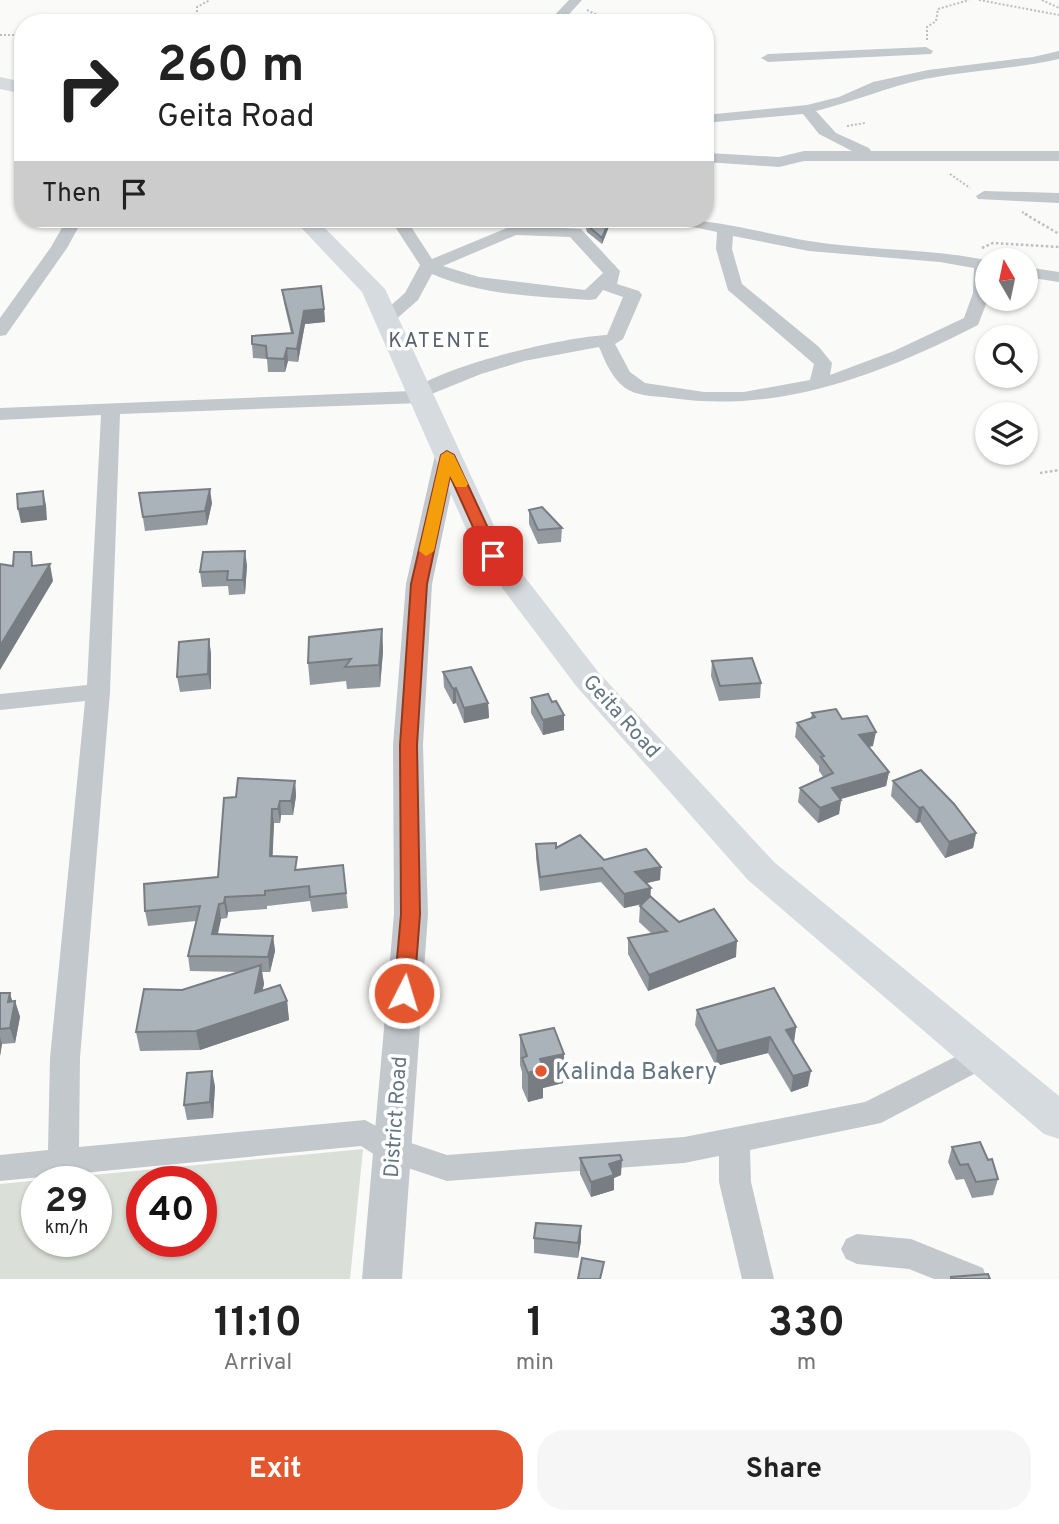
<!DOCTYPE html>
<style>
body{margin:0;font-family:Overpass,sans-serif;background:#f6f6f6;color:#222;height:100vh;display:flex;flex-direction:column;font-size:26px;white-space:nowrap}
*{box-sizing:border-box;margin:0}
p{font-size:23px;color:#767676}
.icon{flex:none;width:38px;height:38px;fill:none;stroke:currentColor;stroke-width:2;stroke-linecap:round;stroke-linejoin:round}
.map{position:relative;height:1279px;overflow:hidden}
.side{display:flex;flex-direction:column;background:#fff;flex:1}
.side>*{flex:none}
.banner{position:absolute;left:14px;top:14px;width:700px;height:214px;border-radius:28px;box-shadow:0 2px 5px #0004;background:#fff;color:#222;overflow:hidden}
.needle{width:46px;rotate:351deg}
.controls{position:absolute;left:975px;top:248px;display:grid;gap:14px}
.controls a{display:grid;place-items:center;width:63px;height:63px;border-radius:50%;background:#fff;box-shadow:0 2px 5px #0004;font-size:35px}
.speed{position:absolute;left:21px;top:1166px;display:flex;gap:14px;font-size:35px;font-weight:700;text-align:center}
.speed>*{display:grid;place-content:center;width:91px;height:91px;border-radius:50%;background:#fff;box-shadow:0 2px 5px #0004;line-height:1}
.speed small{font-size:18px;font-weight:400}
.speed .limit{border:10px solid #d22;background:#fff;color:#111}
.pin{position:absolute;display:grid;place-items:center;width:60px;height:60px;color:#fff;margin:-30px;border-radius:14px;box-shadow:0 4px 10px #0006}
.me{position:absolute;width:77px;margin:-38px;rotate:5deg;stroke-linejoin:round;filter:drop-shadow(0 0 5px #0008)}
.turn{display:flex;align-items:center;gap:24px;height:147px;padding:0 28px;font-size:32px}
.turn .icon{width:91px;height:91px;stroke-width:2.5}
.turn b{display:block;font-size:49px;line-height:60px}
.then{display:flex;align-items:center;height:66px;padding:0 28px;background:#0003;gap:14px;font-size:26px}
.eta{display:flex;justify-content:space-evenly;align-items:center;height:119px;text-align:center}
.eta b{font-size:42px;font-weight:700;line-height:49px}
.action{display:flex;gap:14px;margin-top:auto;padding:14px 28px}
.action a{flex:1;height:80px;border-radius:28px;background:#e4572e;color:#fff;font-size:28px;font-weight:700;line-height:80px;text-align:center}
.action a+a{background:#f6f6f6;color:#222}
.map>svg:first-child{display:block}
.green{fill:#dadfd7;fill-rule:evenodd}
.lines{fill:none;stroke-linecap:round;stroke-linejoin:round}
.path-far1{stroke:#bbbfc2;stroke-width:2;stroke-dasharray:2 2;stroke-linecap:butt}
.path{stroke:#bbbfc2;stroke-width:2.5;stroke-dasharray:2.5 2.5;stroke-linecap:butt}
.minor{fill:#c3c8cc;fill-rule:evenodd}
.tertiary{fill:#c3c8cc;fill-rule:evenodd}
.secondary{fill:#d6dbdf;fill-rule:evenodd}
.wall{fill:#929a9f}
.shaded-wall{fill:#777d82}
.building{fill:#aab3b9;stroke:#777d82;stroke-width:2}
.route{fill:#e4572e;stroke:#94391e;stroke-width:2}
.slow{fill:#f59e0b}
.poi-dot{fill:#e4572e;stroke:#fff;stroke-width:2.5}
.labels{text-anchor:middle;stroke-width:7;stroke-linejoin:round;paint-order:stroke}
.far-quarter-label{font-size:21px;letter-spacing:2px;fill:#57646e;stroke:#fff}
.street-label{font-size:21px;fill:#657683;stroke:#fff}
.near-poi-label{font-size:24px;fill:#657683;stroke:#fff;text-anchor:start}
</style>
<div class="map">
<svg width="1059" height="1279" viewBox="0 0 1059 1279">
<rect width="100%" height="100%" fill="#fafaf8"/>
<path class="green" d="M363,1149L350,1279H0V1184ZM37,1181H96V1241H37ZM142,1181H201V1241H142Z"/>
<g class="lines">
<path class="path-far1" d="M979,0L1059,15
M1042,0L1059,8
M587,10L613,23
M189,23L197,19V7L210,0
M0,35H23
M927,40V27L936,21L938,9L969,0
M847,126L865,123
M950,174L970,188
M1022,212L1028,215"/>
<path class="path" d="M1025,214L1059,234
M982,248L993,243L1059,247
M1040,473L1059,470"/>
<path class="minor" d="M569,0H582L561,23H547Z
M926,47L933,51L931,54L768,62L761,58L768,54Z
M1059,51V59C1015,69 969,70 925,79C887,87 853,102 816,111L836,133L869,148L871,151H1059V161H804L779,167L705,162V154L708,153L779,157L804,151H852L819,134L803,114L705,123V115L807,105L839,97L873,82L928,70L1033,57Z
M984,191L1059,193V203L978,199L976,196Z
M67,219H83L67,248L6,335L0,336V318L51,247Z
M390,219H406L432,259L514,225L581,229L620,271L617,284L639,291L642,295L623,339L615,344L630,372L645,383L704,392H744L810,380L814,364L728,290L716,249L717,232L669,222L667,219C716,219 762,233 809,241C869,251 931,248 990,261H987L988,299L978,325C882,374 781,414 671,398C656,396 637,397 624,387C612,378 605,361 599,347L524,361L481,374L429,395L428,401L421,403L120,414L110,692L80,1058L79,1147L365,1120L402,1140L447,1155L684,1137L865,1102L971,1049L981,1045L991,1049L996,1057L991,1065L881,1123L750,1150L751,1182L774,1279H742L719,1182V1156L684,1163L447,1181L381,1159L361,1146L0,1181V1155L48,1150L50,1058L85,701L0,710V694L87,685L101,415L0,420V408L411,391C445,365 564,337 607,335L623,297L603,290L596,299L590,300C538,297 480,295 432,274L418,300L393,322H381L378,318L381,314L405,293L420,265ZM516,235L570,237L603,273L585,290L479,277L443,266ZM733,236L809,251L940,262L974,268L973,293L964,318L894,351L830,375L832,363L819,347L742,284L732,249Z
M1026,267L1059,272V282L1026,277Z
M857,1234L911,1239L983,1268L987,1279H934L909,1269L857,1264L846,1259L841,1249L846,1239Z"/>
<path class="tertiary" d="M447,448L456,450L459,455L432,584L423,745L428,914L402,1279H362L394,914L393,745L406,584L435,455L438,450Z"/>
<path class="secondary" d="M0,77L23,82V94L0,89Z
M293,219H316L385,289L507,554L599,673L774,862L1059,1096V1139L1044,1134L748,880L577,687L478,556L362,292Z"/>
</g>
<path class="wall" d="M585,219H612L602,244L587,232L585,224Z
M282,290L324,309L325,322L305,324L298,362L288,361L285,372H268L267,359L253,358L252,344L291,333L284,303Z
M139,493L212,503L207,525L145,531Z
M529,510L562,528L561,542L538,544L529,524Z
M247,565L245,594L229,595L228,586L202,587L200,572Z
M382,629L383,651L380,687L347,689L346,681L310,685L308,663Z
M209,639L211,654V689L180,692L177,677Z
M712,661L761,683L760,698L719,701L711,676Z
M443,672L488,703L489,718L464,723L456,703L453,704L444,687Z
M531,698L552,702L564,715V730L543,735L531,713Z
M812,713L842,719L873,746L869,747L889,772L886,786L841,799L839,814L818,823L798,802L800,788L824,778L819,771V766L795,737L797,723L811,718Z
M295,781L296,796L293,815H281L280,823H274L272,857L299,870L343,865L348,908L312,912L310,901L267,906V909L228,912L227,918L221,919L218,934L273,936L275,951L270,972H262L264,984L262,991L287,1001L289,1020L200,1050L140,1051L136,1032L182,990L240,972L190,971L188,956L196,921L148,926L145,911L218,877L236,797Z
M893,781L976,833L973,848L945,858L920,822L916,823L891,796Z
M536,844L556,848L604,860L660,880L646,883L650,897L679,922L736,957L648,991L628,954V938L652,934L639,922L640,906L643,904L624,908L601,882L540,891L536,858Z
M0,993L13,1002L15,1001L20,1017L15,1043L2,1044L0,1056Z
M697,1010L796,1027L794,1042L808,1086L791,1092L768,1053L716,1066L695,1025Z
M520,1035L564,1054L563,1083L543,1088V1098L528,1102L522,1088V1072L520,1065Z
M215,1086L213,1118L187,1120L184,1105Z
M952,1147L998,1179L993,1195L972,1198L964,1179L956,1180L948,1162Z
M580,1158L621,1175L614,1178V1190L591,1197L580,1174Z
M581,1226V1241L578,1258L534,1253V1238Z"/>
<path class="shaded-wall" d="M610,219H612L602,244V238Z
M324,309L325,322L305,324L298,362L297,349L304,311Z
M287,348L288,361L285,372L284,359Z
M210,489L212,503L207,525L205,511Z
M43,491L46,505L47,520L21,523L18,509Z
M245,551L247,565L245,594L243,580Z
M50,564L53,581L0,670V646Z
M382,629L383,651L380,687L379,665Z
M209,639L211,654V689L208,674Z
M456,688V703L453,704V689Z
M488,703L489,718L464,723V708Z
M564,715V730L543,735V720Z
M876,732L873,746L856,749L859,735Z
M889,772L886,786L830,802L832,788Z
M295,781L296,796L293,815L291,801Z
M841,800L839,814L818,823L820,808Z
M280,801L281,815L280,823L278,809Z
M923,807L920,822L916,823L919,808Z
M272,809L274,823L272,871L270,856Z
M976,833L973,848L945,858L949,842Z
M661,867L660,880L634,886L635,872Z
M651,888L650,902L624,908V894Z
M225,897L228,912L227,918L224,903Z
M219,904L221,919L214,949L212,934Z
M273,936L275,951L270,972L268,957Z
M737,941L736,957L648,991L649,975Z
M261,965L264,984L258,1010L287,1001L289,1020L200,1050L196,1031L255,993Z
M10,993L14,1007L15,1001L20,1017L15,1043L10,1028L8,1002Z
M796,1027L794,1042L786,1030Z
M0,1037L2,1044L0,1056Z
M770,1037L768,1053L716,1066L717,1051Z
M564,1054L563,1083L543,1088V1098L528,1102V1073L540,1059Z
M212,1071L215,1086L213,1118L210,1102Z
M811,1071L808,1086L791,1092L793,1076Z
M622,1160L621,1175L614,1178V1190L591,1197V1182L609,1164Z
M581,1226V1241L578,1258V1243Z"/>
<path class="building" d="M586,219H610L602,238L588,226Z
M321,286L324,309L304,311L297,349L287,348L284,359L267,358L266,346L252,344V336L293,333L282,290Z
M210,489L205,511L143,517L139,493Z
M43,491L44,506L18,509L17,494Z
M542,507L562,528L538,530L529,510Z
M245,551L243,580H227L228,571L200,572L203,552Z
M14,552H31L32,566L50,564L0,646V564L13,566Z
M382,629L379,665L345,667L351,659L308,663L309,637Z
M209,639L208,674L177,677L179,642Z
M752,658L761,683L720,686L712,661Z
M471,667L488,703L464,708L456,688L453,689L443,672Z
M548,694L552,702L556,701L564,715L543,720L531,698Z
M836,709L842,719L867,716L876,732L859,735L889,772L832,788L841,800L820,808L800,788L833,773L821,757L824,756L797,723L815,717L812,713Z
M921,770L954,804L976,833L949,842L923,807L919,808L893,781Z
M238,778L295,781L291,801H280L278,809H272L270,856L297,857L295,870L343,865L346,893L310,897L309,886L265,891V895L225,897L224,903L219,904L212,934L273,936L268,957L188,956L200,906L145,911L144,884L218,877L224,798L236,797Z
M580,835L604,860L646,849L661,867L635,872L651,888L624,894L602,868L540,877L536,844L556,843V848Z
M650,896L679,922L714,909L737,941L649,975L628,938L667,931L640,906Z
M261,965L255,993L280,985L287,1001L196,1031L136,1032L144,989L182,990Z
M774,988L796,1027L786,1030L811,1071L793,1076L770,1037L717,1051L697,1010Z
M0,993H10L8,1002L15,1001L10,1028L0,1029Z
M554,1028L564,1054L540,1059L543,1068L528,1073L522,1058L527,1056L520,1035Z
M212,1071L210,1102L184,1105L187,1073Z
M980,1142L988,1160L992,1159L998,1179L976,1182L968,1164L960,1165L952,1147Z
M620,1155L622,1160L609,1164L614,1175L591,1182L580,1158Z
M536,1223L581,1226L578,1243L534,1238Z
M582,1258L604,1262L600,1279H578Z
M988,1274L990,1279H951V1277Z"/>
<path class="route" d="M447,451L454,455L501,556L493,560L486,556L450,476L427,584L417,745L420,914L414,993L411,998L404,1000L397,998L394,993L401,914L400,745L411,584L441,455Z"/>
<path class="slow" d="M447,451L454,455L468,484L466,487H456L450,476L434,551L426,556L419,551L441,455Z"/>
<circle class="poi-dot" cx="541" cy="1071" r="7"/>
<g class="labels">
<g class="far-quarter-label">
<text x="440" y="347">KATENTE</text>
</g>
<g class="street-label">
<text transform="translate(622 716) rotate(48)" y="7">Geita Road</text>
<text transform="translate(395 1117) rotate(-86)" y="7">District Road</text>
</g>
<g class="near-poi-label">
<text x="555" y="1079">Kalinda Bakery</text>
</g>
</g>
</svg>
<div class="controls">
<a><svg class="needle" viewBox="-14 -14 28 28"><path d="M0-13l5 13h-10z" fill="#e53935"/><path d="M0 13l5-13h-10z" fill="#767676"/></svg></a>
<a><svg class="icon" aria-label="search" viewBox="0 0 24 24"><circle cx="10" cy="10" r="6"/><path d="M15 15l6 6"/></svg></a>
<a><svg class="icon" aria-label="layers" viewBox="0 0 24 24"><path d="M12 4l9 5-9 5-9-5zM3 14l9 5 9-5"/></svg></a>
</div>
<div class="speed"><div>29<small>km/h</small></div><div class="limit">40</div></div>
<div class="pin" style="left:493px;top:556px;background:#d93025"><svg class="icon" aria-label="arrive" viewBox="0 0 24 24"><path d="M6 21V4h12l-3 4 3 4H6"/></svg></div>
<svg class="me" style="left:404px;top:993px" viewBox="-20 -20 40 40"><circle r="17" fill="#e4572e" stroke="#fff" stroke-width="3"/><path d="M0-11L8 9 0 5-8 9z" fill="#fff"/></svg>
<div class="banner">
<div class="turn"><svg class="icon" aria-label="right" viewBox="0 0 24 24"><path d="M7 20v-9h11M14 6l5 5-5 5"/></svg><div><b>260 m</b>Geita Road</div></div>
<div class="then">Then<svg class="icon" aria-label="arrive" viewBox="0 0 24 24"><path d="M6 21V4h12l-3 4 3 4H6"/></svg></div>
</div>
</div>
<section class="side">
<div class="eta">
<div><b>11:10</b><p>Arrival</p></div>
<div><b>1</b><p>min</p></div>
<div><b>330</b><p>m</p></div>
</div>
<div class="action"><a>Exit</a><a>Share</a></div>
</section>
